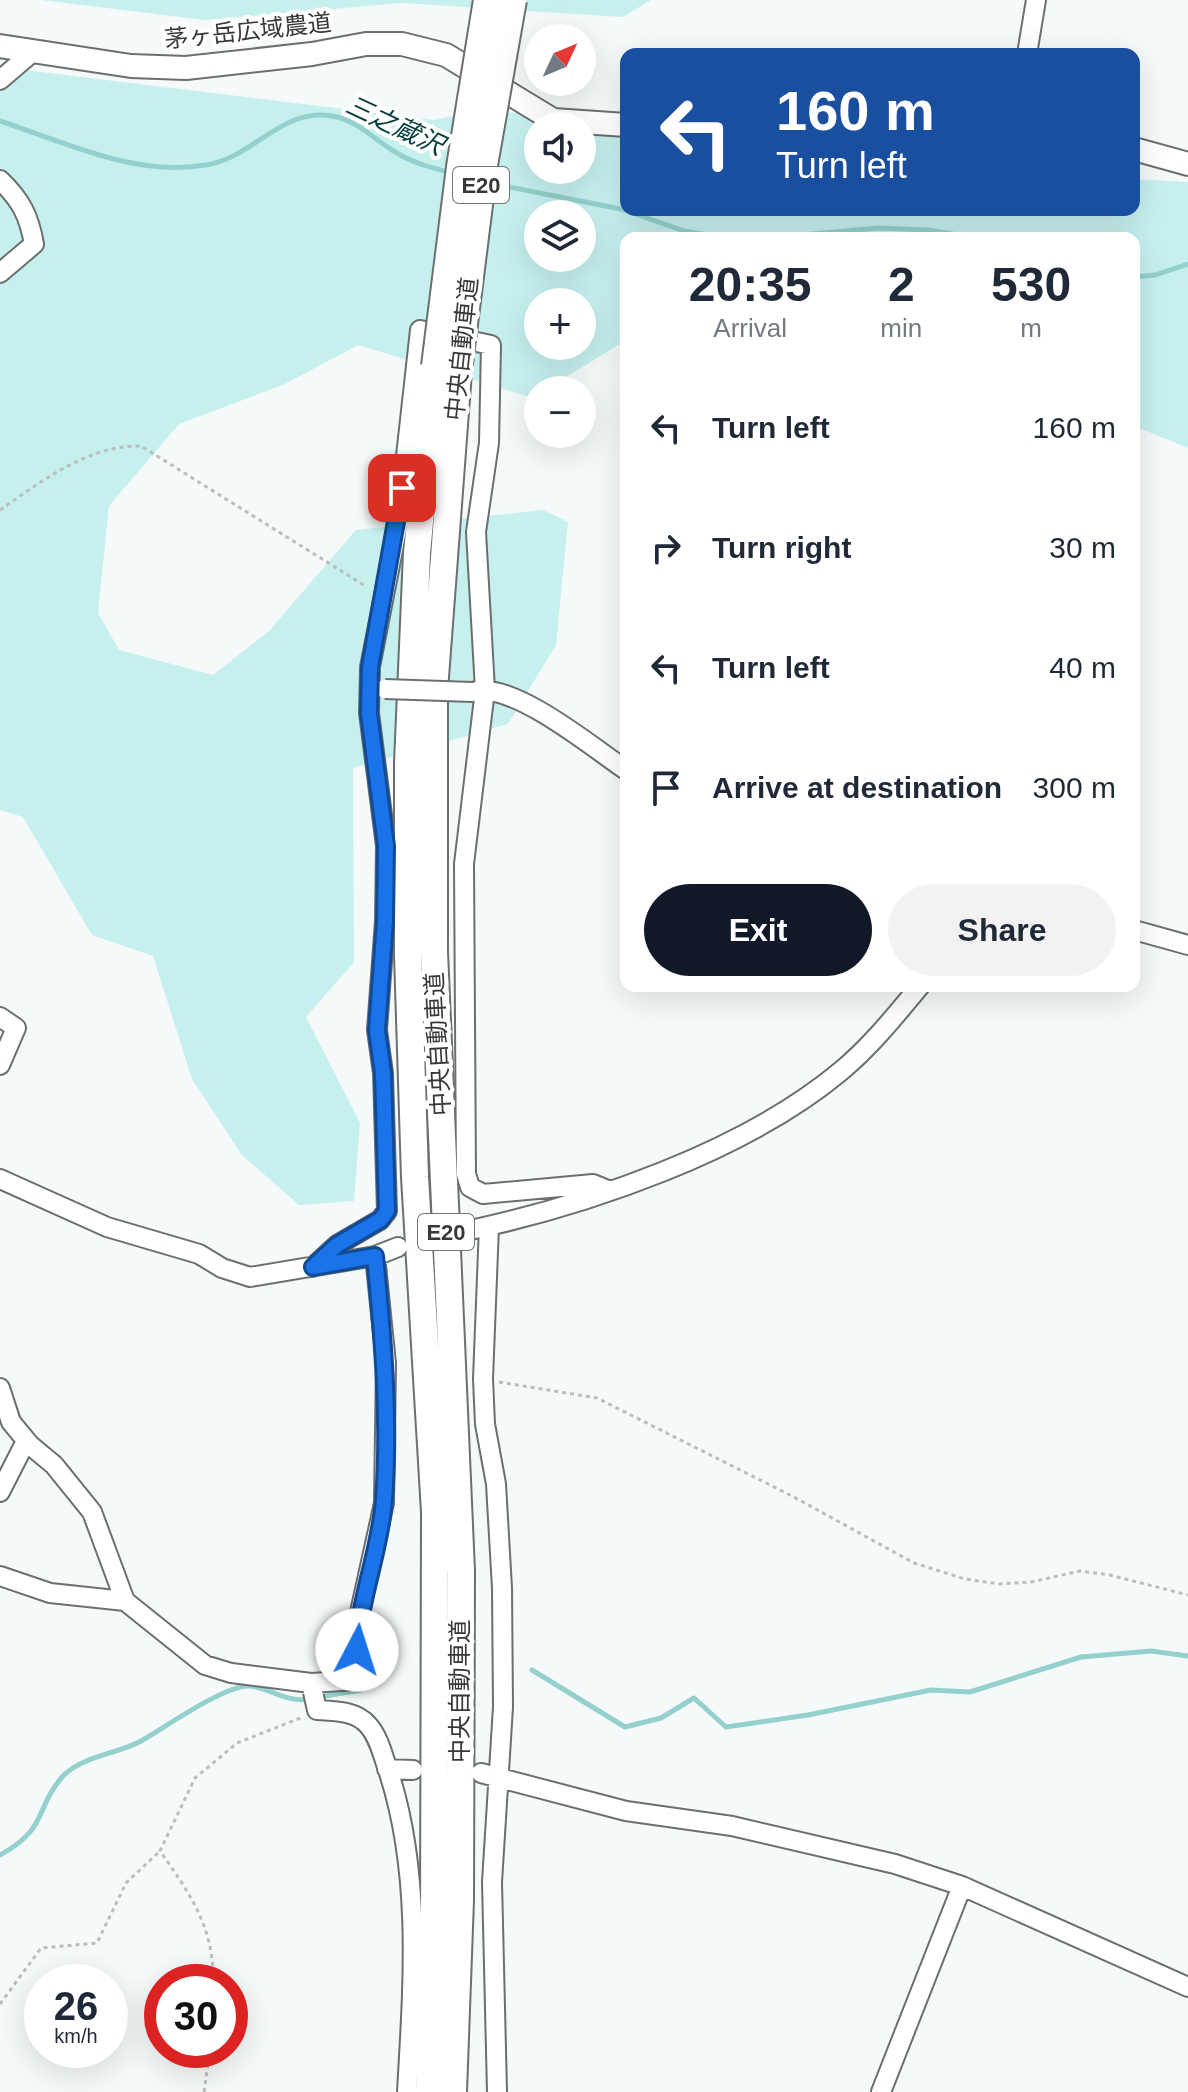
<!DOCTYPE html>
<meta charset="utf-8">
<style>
body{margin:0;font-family:Helvetica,"Noto Sans JP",sans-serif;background:#f2f2f3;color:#1f2937;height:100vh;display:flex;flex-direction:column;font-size:30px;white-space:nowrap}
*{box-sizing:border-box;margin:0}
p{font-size:26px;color:#747a83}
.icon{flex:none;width:44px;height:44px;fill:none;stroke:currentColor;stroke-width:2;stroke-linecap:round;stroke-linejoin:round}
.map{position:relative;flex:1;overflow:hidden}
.panel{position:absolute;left:620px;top:232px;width:520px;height:760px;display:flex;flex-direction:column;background:#fff;border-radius:16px;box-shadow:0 8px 32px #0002}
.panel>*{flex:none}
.hud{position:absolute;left:620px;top:48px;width:520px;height:168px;border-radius:16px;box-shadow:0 8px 32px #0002;background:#1a4fa0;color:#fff;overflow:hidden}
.needle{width:52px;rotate:46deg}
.buttons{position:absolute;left:524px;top:24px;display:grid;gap:16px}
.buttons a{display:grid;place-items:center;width:72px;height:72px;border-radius:50%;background:#fff;box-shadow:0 8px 32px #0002;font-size:40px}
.speed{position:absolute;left:24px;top:1964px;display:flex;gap:16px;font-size:40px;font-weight:700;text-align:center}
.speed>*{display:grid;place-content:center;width:104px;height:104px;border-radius:50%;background:#fff;box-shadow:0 8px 32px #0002;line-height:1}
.speed small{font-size:20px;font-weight:400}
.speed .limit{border:12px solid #d22;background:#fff;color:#111}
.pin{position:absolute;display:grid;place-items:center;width:68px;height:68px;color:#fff;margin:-34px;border-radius:16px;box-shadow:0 4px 12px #0006}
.me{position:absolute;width:88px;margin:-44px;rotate:5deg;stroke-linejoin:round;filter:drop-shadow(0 0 6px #0008)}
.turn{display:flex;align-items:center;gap:28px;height:168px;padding:0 24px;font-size:36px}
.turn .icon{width:104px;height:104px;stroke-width:2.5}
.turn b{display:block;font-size:56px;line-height:68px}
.eta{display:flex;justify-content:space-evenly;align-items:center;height:136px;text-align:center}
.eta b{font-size:48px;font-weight:700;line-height:56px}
.action{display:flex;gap:16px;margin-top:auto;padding:16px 24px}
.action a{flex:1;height:92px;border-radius:48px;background:#111827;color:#fff;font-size:32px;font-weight:700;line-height:92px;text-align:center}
.action a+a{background:#f2f2f3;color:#1f2937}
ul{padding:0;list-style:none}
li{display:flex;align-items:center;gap:24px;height:120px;padding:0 24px}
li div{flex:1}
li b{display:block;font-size:30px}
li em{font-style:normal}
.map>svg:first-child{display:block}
.green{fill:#c6f0ee;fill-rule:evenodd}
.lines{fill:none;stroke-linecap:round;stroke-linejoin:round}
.stream{stroke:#94d1ce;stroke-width:5}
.minor-casing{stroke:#6b6f6f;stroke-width:22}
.major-casing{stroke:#6b6f6f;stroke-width:26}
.highway-casing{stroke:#6b6f6f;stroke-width:30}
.path{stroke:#bbbebe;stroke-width:3;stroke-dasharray:4 4;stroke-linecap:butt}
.minor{stroke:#fff;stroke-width:18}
.major{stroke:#fff;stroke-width:22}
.highway{stroke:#fff;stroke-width:26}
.minor-bridge-casing{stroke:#6b6f6f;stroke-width:22;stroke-linecap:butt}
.highway-bridge-casing{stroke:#6b6f6f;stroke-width:30;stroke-linecap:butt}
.minor-bridge{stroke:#fff;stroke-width:18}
.highway-bridge{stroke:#fff;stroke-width:26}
.route-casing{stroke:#114b97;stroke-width:20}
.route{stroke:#1a73e8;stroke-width:14}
.labels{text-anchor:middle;stroke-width:8;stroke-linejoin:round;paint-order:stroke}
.shield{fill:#fff;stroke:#737474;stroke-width:2}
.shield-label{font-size:22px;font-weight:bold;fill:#373939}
.street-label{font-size:24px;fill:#373939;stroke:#fff}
.water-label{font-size:26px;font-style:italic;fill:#043f3d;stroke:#fff}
</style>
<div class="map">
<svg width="1188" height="2092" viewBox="0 0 1188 2092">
<rect width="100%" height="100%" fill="#f5f9f9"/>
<path class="green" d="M41,0H651L623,17L402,3L205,20Z
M0,67L435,120C498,104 563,116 626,130V210H1134V179L1188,182V448L1134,426V238H626V345H618L545,390H538L533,398L358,345L285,384L179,424L109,506L98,613L119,650L213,675L269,631L356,530L543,510L568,522L556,645L508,724L353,768L354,962L306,1017L360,1123L354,1201L299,1205L242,1155L192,1079L153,956L92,935L23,817L0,810ZM538,126H582V170H538ZM538,214H582V258H538ZM538,302H582V346H538Z"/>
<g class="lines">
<path class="stream" d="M0,121C67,143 134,177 206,165C253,158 282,107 332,116C357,120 375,140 395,152C413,163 432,168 452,173
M489,183L621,209L684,231L722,237L801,235L878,228L928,230L976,238
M1134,277L1155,275L1188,264
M532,1670L625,1727L661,1718L694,1698L726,1727L808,1715L931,1690L970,1692L1081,1657L1151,1651L1188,1656
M319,1697L361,1690
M0,1855C49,1828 34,1809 63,1776C82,1756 118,1754 141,1741C164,1728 226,1684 250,1686C271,1688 286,1703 309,1699"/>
<defs>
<path id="minor" d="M1027,54L1036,0
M0,80L34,51
M0,180C21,200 29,216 34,244L0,273
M476,691C516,684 592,747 626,770
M1134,930L1188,945
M0,1017L16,1028L0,1065
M0,1179L107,1227L199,1254L222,1268L250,1277L375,1256L398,1247
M489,1226L483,1379L485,1424L496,1484L502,1588L503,1707L492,1882L497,2092
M466,1231C588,1205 744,1152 841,1071C871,1046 895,1016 920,986
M313,1267L337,1245L380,1220L387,1211L383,1073L377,1030L385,921L386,846L369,713L370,667L399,519L420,330L491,345L489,443L476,532L485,690L464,864L466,1174L470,1187L483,1194L593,1184L610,1191
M0,1388L11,1422L30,1445L54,1465L92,1512L125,1601
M0,1492L26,1441
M0,1576L50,1593L125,1601L205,1665L231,1673L311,1683L317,1710C335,1711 356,1711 368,1725C379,1737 383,1756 388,1770C422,1873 413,1985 407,2092
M311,1683L356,1680L358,1621L384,1503L386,1363L375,1256
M387,1769L413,1770
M481,1773L626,1811L732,1826L895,1864L962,1886L1188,1987
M881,2092L962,1886"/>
<path id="major" d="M0,46L131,66L186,68L312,54L366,44H402L446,55L553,120L626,125
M1134,149L1188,164"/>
<path id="highway" d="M429,2092L434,1921L435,1512L415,1177L408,955V763L417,553L435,366
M453,2092L460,1900L461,1571L434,952V690L458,372"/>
</defs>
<use href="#minor" class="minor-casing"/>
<use href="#major" class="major-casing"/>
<use href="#highway" class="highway-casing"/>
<path class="path" d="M0,510C42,481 88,445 141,446L367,587
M499,1382L597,1398L792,1496L914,1563L965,1579L999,1584L1031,1582L1080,1571L1110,1575L1188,1595
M213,1982C215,1929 189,1892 160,1851L195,1778L237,1743L303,1717
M0,2004L41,1948L97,1943L126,1883L160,1851
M204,2092L210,2050"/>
<use href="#minor" class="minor"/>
<use href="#major" class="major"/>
<use href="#highway" class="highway"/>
<defs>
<path id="minor-bridge" d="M385,689L473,692"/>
<path id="highway-bridge" d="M435,366L460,167L487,0
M458,372L484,165L513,0"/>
</defs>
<use href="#minor-bridge" class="minor-bridge-casing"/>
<use href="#highway-bridge" class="highway-bridge-casing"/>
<use href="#minor-bridge" class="minor-bridge"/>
<use href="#highway-bridge" class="highway-bridge"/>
</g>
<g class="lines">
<defs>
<path id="route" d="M357,1650C359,1599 380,1551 384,1500C390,1419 383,1337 375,1256L313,1267L337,1245L380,1220L387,1211L383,1073L377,1030L385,921L386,846L369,713L370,667L402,488"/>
</defs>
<use href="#route" class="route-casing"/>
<use href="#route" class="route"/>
</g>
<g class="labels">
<g class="shield">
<rect x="453" y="167" width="56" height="36" rx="6"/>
<rect x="418" y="1214" width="56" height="36" rx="6"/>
</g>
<g class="shield-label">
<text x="481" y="193">E20</text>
<text x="446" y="1240">E20</text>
</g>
<g class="street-label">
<text transform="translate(248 31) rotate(-6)" y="8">茅ヶ岳広域農道</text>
<text transform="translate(462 349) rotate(-84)" y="8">中央自動車道</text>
<text transform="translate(438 1044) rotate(-93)" y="8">中央自動車道</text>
<text transform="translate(460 1691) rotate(-90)" y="8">中央自動車道</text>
</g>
<g class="water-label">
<text transform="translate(395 125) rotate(25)" y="9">三之蔵沢</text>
</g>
</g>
</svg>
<div class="buttons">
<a><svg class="needle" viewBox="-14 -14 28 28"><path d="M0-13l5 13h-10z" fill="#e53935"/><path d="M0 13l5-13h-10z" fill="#747a83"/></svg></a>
<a><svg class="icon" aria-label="sound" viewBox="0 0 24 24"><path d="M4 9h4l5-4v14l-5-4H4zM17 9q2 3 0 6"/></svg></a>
<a><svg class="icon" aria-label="layers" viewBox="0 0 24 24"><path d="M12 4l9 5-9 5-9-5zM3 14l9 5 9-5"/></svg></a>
<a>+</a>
<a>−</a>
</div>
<div class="speed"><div>26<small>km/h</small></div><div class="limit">30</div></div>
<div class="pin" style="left:402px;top:488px;background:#d93025"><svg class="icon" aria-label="arrive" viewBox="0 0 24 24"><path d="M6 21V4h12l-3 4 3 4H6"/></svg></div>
<svg class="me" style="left:357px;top:1650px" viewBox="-20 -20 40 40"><circle r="19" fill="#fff"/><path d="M0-13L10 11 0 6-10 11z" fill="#1a73e8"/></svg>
<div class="hud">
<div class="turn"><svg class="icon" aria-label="left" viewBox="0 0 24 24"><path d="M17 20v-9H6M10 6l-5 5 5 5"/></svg><div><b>160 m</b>Turn left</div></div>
</div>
<section class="panel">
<div class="eta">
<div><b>20:35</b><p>Arrival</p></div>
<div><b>2</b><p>min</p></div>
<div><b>530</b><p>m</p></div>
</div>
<ul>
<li><svg class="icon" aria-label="left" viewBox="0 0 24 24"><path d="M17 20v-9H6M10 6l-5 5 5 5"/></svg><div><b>Turn left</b></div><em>160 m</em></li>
<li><svg class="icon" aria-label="right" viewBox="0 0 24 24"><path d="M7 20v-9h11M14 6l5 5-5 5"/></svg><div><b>Turn right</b></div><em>30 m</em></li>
<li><svg class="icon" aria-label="left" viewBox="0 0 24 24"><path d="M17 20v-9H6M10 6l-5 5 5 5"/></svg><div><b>Turn left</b></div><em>40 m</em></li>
<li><svg class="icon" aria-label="arrive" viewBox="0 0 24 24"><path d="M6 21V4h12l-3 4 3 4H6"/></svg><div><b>Arrive at destination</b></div><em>300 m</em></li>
</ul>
<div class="action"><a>Exit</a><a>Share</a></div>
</section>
</div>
